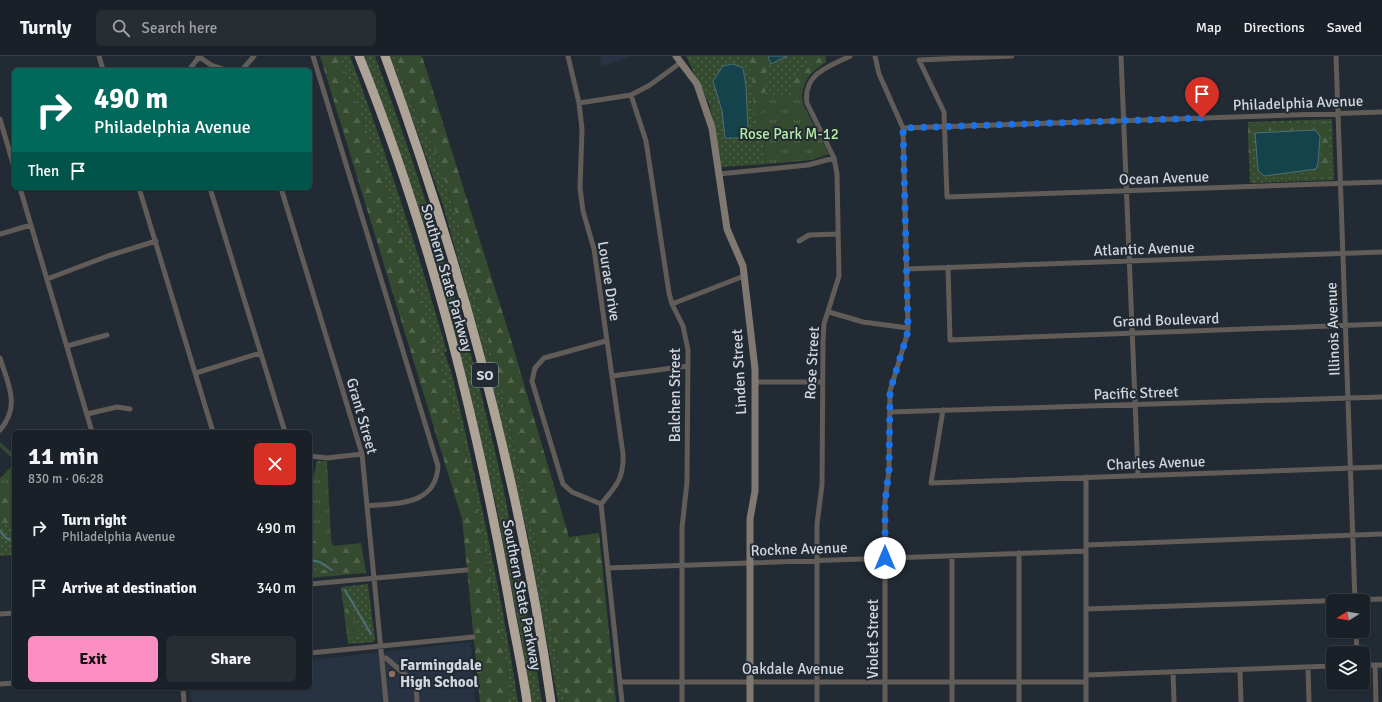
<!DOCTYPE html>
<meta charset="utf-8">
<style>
body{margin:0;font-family:Signika,sans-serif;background:#272d33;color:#f1f3f6;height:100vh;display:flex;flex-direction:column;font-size:15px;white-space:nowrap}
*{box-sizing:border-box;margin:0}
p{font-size:13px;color:#9fa3a7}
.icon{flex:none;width:22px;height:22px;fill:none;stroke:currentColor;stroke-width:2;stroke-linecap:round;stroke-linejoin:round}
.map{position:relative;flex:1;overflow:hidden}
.drawer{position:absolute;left:12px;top:374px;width:300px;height:260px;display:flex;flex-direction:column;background:#1a2027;border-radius:6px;box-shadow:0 1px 3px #0004,0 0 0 1px #383e44}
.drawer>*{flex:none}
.guide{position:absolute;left:12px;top:12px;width:300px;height:122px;border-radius:6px;box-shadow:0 1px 3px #0004,0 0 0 1px #383e44;background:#00695c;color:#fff;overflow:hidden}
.needle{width:26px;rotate:259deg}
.buttons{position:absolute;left:1326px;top:538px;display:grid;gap:8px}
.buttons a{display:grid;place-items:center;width:44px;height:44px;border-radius:6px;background:#1a2027;box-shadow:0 1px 3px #0004,0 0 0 1px #383e44;font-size:20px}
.pin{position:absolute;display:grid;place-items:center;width:34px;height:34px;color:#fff;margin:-41px -17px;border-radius:50% 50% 50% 0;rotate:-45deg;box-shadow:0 0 4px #0007}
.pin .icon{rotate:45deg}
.me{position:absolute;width:44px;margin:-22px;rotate:0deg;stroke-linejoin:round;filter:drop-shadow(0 0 3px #0008)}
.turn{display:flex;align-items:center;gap:14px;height:84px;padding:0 16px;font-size:18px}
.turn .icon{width:52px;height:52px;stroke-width:2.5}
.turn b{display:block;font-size:28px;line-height:34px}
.then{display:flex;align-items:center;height:38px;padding:0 16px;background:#0003;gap:8px;font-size:15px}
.round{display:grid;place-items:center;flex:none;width:42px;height:42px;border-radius:6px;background:#272d33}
.head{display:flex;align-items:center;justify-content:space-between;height:68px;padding:0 16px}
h1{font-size:24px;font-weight:800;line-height:30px}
.primary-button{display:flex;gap:8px;margin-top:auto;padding:8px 16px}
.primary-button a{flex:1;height:46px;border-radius:6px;background:#fc8fc2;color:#111;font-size:16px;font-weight:800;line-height:46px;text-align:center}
.primary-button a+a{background:#272d33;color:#f1f3f6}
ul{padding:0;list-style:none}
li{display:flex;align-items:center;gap:12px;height:60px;padding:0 16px}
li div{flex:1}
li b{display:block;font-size:15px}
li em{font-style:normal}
header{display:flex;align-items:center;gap:24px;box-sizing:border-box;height:56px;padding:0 20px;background:#1a2027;border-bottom:1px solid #383e44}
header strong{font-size:19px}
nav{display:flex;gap:22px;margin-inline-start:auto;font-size:14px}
.search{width:280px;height:36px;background:#272d33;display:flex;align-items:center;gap:10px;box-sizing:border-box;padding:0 14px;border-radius:6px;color:#9fa3a7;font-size:15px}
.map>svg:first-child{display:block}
.built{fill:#273342}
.grass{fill:url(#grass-dots)}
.forest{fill:url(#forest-firs)}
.wetland{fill:url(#wetland-marsh)}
.park{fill:url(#park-tufts)}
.garden{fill:#354b2f}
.water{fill:#14434c;stroke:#4d6f78}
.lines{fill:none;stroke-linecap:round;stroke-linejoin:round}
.stream{stroke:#4d6f78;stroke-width:2}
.street{stroke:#615c57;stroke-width:5}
.secondary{stroke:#807971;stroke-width:7}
.highway{stroke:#aea396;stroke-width:9}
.route{stroke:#1a73e8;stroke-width:7;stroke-dasharray:0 12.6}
.education-dot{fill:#8d6e63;stroke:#222a34;stroke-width:1.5}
.labels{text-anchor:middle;stroke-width:4;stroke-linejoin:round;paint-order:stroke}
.shield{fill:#222a34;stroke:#9ca2aa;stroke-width:1}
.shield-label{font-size:14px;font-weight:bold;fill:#d1d6dd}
.street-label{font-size:15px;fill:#d1d6dd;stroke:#222a34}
.park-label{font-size:15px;fill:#b5eea3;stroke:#222a34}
.poi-label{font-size:15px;font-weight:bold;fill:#d1d6dd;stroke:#222a34;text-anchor:start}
</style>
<header>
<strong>Turnly</strong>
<div class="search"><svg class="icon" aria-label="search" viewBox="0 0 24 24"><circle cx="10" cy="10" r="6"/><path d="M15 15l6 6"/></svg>Search here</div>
<nav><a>Map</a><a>Directions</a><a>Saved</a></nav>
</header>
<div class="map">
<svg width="1382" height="646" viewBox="0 0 1382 646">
<defs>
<pattern id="grass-dots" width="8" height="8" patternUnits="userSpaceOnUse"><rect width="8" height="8" fill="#354b2f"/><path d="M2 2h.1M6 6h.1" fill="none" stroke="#51644d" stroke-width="1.8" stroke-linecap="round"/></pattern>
<pattern id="forest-firs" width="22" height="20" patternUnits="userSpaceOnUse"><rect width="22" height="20" fill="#354b2f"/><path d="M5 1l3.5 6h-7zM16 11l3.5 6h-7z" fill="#51644d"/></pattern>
<pattern id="wetland-marsh" width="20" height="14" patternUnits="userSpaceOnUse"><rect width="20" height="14" fill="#354b2f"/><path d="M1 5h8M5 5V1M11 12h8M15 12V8" fill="none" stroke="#51644d"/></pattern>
<pattern id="park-tufts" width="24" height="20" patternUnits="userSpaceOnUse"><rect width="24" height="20" fill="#354b2f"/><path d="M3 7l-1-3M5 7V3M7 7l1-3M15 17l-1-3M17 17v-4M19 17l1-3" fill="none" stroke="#51644d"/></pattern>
</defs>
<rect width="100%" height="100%" fill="#222a34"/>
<path class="built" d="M600,0H632L601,11Z
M471,586L475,646H192L190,632H310V604Z"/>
<path class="grass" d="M339,0H350C387,98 418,196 447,296H444L452,318C477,427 501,535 518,646H511L507,612L465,391L379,109Z
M364,0H375C420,120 458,241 488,366C511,458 526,552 542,646H530L523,593L496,449L463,313L400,103Z
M390,0H395L412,46L435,95L465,186L472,230L495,308L540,502L565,646H558L528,481L488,311L442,146Z
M686,0H825L826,6C811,16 805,20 802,39H760L766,108L721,111L710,50Z
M1332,63L1334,124L1250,127L1248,66Z
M0,433L14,436V499L0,500Z
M368,528L375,584L373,586L348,588L341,531Z"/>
<path class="forest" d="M320,0H339L379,109L465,391L507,612L511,646H480L462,463Z
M395,0H422L509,277L569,481L599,477L616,646H565L540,502L495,308L472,230L465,186L435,95L412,46Z
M744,0H767L765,38L760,39L764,86L756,80L752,20L746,2Z
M811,0H825L826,6C811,17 805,20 802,39H791L793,26Z
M1327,66L1329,72L1330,120L1262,122L1295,118H1314L1320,115C1323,103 1324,83 1318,73L1255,75L1253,77L1252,100L1249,107L1248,70Z
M0,433L14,436V471L0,465Z
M331,483L333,490L361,487L366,517L310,522V514H332L322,504L310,501V485Z
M346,542L358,573V582L352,585C344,574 346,556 346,542Z"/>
<path class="wetland" d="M310,501L322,504L332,514H310Z"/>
<path class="park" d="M760,38L802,39L803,48L829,98L812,104L766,108Z
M0,386L14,399V404L0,391Z
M317,405H327L331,483L310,485V435Z
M14,408V436L0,433V422Z"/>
<path class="garden" d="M310,447L316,449L319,454L310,474Z"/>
<path class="water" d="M768,0H787L771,8Z
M733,8L743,12L746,30L748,73L739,82H725L722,55L713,25L723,10Z
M1315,74L1320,80L1318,107L1316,113L1264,120L1258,114L1255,77Z"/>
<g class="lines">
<path class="stream" d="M0,475L6,482L14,486
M310,504L320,506L332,514
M345,534L371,578"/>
<path class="street" d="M99,0L103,14
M198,0L211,9L226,14
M313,0L438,410C436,450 397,447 367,450
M568,0L579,47L582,73L580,132L583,155L594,193L623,398C624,423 616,430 601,448
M875,0L879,18L903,72L908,272L907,279L890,335L889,414L885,446V646
M1012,0L919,4L944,56L947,141L1382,126
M1121,0L1138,419
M1336,0L1355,545
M189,14L199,1
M242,14L254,0
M631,39L646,85L669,237L672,248L683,270L688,294L687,426L682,472V646
M579,47L631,39L650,29L680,7
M0,63L14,111
M903,72L1382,56
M719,118L808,109L834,102
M20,132L92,376
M139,132L213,376
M210,132L285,376
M281,132L362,398L386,646
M0,178L31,169
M799,185L809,179L838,178
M948,211L950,284L1382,268
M906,213L1382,196
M47,223L108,200L156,185
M672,248L744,220
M829,256L863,266L908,272
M606,285L544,302L535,312L532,325L563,428L572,436L601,448L622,646
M67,290L107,279
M0,302C8,328 21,350 0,374
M196,317L260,297
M612,320L688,310
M755,326H822
M943,354L931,427L1382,411
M890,356L1382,341
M87,358L117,351L130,353
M310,400L327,402L362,398
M1086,421V646
M1086,489L1382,478
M952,500V646
M608,512L1086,495
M310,528L466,514
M1086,553L1382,543
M0,558L14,557
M1356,575L1357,597
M310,597L473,581
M382,602H386L416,628L417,646
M1363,609H1382
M1375,609L1376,646
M1308,611L1309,646
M1240,614L1241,646
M1173,616L1174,646
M1086,619L1333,610
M620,626H1086
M0,628L14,627
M183,632L184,646
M817,646V468L822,429L823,286L824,268L839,220L837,118L834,102L807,47C803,17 829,11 850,0
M1019,646V497"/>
<path class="secondary" d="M676,0L697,28L712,72L727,173L743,210L755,313V435L750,463V646"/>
<path class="highway" d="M359,0C429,173 475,357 508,540C514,576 522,610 527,646
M385,0C461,209 520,425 551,646"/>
</g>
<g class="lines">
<path class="route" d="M885,502V446L889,414L890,335L907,279L908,272L903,72L1202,62"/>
</g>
<circle class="education-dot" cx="392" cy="618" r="4"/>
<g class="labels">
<rect class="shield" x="472" y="307" width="26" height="24" rx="3"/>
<g class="shield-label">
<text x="485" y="324">SO</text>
</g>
<g class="street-label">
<text transform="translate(1298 47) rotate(-2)" y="5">Philadelphia Avenue</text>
<text transform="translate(1164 122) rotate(-2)" y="5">Ocean Avenue</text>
<text transform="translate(1144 193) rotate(-2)" y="5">Atlantic Avenue</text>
<text transform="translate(447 222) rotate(74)" y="5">Southern State Parkway</text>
<text transform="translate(609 225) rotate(81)" y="5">Lourae Drive</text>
<text transform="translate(1166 264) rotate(-2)" y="5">Grand Boulevard</text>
<text transform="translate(1333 273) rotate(-92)" y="5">Illinois Avenue</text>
<text transform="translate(812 307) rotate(-87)" y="5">Rose Street</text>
<text transform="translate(739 316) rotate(-93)" y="5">Linden Street</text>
<text transform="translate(1136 337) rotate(-2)" y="5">Pacific Street</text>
<text transform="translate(675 339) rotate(-90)" y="5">Balchen Street</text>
<text transform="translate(362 360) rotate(74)" y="5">Grant Street</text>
<text transform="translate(1156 407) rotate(-2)" y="5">Charles Avenue</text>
<text transform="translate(799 493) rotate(-2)" y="5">Rockne Avenue</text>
<text transform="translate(522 539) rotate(79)" y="5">Southern State Parkway</text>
<text transform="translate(873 583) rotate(-90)" y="5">Violet Street</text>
<text x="793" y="618">Oakdale Avenue</text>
</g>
<g class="park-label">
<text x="789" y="83">Rose Park M-12</text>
</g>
<g class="poi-label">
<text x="400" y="614">Farmingdale<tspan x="400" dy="17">High School</tspan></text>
</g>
</g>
</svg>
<div class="buttons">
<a><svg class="needle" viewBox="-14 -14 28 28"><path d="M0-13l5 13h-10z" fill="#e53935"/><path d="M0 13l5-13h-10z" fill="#9fa3a7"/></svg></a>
<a><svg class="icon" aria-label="layers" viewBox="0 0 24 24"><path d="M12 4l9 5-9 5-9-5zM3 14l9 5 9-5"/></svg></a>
</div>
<div class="pin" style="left:1202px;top:62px;background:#d93025"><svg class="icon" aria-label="arrive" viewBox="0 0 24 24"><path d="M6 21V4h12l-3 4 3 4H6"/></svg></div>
<svg class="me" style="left:885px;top:502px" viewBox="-20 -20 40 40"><circle r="19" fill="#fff"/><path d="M0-13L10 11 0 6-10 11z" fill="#1a73e8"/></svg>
<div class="guide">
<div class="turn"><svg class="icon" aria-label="right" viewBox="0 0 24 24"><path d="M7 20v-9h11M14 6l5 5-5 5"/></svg><div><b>490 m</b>Philadelphia Avenue</div></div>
<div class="then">Then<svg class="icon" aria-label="arrive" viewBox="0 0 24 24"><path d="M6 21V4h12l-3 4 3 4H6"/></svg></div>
</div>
<section class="drawer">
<div class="head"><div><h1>11 min</h1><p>830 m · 06:28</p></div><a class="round" style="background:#d93025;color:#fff"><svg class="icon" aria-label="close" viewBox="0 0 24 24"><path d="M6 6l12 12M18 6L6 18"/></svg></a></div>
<ul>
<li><svg class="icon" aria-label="right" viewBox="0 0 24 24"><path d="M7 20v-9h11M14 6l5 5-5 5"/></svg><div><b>Turn right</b><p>Philadelphia Avenue</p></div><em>490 m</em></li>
<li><svg class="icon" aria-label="arrive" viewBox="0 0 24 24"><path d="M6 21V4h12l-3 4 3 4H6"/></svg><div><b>Arrive at destination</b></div><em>340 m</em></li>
</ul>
<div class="primary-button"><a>Exit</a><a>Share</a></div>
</section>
</div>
